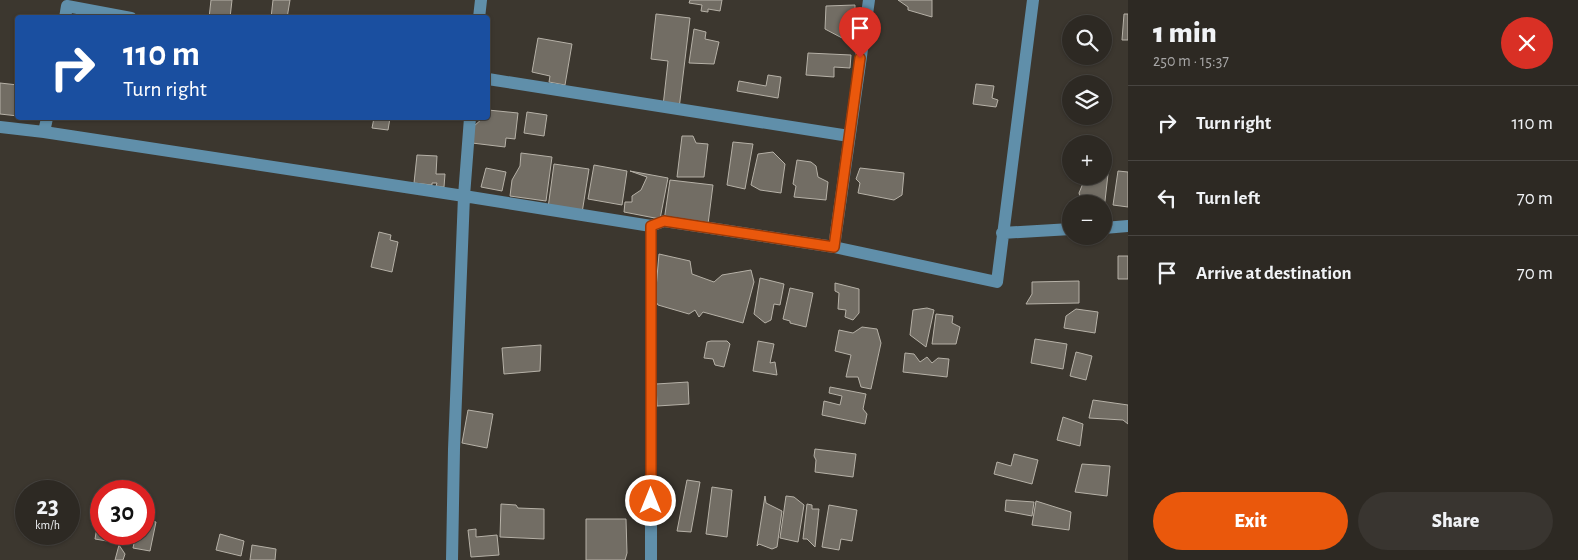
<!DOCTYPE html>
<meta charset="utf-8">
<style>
body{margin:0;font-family:"Alegreya Sans",sans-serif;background:#393530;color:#f1f3f6;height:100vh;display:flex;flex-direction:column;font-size:19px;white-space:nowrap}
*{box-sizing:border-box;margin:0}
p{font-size:16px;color:#a7a6a6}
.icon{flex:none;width:28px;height:28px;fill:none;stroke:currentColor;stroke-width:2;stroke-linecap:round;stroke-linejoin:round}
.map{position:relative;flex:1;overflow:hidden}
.drawer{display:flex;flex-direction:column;background:#2d2923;width:450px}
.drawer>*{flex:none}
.hud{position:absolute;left:15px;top:15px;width:475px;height:105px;border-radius:5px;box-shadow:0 1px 4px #0004,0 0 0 1px #484541;background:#1a4fa0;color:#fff;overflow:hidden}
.tools{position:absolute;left:1062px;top:15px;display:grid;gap:10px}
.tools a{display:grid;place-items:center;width:50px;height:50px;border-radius:50%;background:#2d2923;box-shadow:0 1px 4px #0004,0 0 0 1px #484541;font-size:25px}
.speed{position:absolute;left:15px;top:480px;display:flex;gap:10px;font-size:25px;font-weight:700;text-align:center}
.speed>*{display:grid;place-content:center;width:65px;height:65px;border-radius:50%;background:#2d2923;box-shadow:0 1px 4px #0004,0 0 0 1px #484541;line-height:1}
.speed small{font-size:12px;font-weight:400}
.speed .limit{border:8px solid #d22;background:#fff;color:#111}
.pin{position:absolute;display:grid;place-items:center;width:42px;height:42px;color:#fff;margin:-51px -21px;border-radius:50% 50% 50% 0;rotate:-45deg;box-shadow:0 0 5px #0007}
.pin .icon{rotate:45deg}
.me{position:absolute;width:55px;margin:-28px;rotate:0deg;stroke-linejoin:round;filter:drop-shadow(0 0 4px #0008)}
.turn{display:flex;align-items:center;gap:18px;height:105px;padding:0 25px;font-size:22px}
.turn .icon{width:65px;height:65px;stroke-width:2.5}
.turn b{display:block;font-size:35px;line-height:42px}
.round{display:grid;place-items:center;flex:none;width:52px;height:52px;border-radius:26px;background:#393530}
.head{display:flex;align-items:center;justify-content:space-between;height:85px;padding:0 25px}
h1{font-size:30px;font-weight:800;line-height:38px}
.button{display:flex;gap:10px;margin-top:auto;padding:10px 25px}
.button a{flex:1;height:58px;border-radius:30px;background:#ea580c;color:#fff;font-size:20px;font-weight:800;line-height:58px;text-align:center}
.button a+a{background:#393530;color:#f1f3f6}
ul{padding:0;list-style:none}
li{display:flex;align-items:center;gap:15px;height:75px;padding:0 25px;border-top:1px solid #484541}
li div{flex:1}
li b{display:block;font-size:19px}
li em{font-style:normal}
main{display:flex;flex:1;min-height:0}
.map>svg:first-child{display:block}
.building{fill:#726d64;stroke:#b6b1a7}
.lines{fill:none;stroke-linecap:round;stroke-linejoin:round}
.minor{stroke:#608faa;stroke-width:12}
.route-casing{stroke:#983908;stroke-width:12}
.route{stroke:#ea580c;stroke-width:9}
</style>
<main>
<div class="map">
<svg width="1128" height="560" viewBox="0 0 1128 560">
<rect width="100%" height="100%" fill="#3c372f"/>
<path class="building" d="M211,0H232L230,18H209Z
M273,0H290L287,18H271Z
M690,0H722L720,11L708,9V12L701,11L702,5L689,3Z
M898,0H932V17L908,10V7Z
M855,5V23L848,25L844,39L825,29L826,6Z
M656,14L690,18L679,109L663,106L668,61L651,59Z
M1124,14H1128V40H1122Z
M694,29L706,32L705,39L719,42L714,64L689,63Z
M538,38L572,44L565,85L549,82L550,76L532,72Z
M808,53L851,55L850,68L834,67V77L806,75Z
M768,75L781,77L778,98L737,91L739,81L766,86Z
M0,83L18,85V116L0,114Z
M976,84L994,86L992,98L998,100L996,107L973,104Z
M488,110L518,113L515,139L506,138L505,147L472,143L474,126L483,118H488Z
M527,112L547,115L544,136L524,133Z
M374,118H390L388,130L372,128Z
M682,136H693L696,143L708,144L704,177H677Z
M733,142L753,144L745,189L727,185Z
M773,152L785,164L781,193L760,190L751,185L758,154Z
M521,153L552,157L546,201L510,196L512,180L520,166Z
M417,155L437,156L436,174H445L444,187L436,186L437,183H432V185L414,183Z
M797,160L811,162L816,166L818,177L828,182L826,200L794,197L796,186L793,184Z
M554,164L589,169L582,213L548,208Z
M594,165L627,171L622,205L588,199Z
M486,168L506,172L502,191L481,187Z
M860,168L904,173L902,195L894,200L858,193L860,183L856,179Z
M630,171L668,178L660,219L624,212L625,202H632V196L641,190L647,177Z
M1118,171L1128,172V207L1113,205Z
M1104,172L1108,174L1104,210V204H1097L1099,201L1082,204L1079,193L1086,176H1104Z
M670,180L713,185L707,232L664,221Z
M379,232L391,235L390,240L398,242L392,272L371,267Z
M659,254L690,261L692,274L714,282L722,275L751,270L754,282L743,323L703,312L699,317L695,310L689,314L658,305L655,300Z
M1118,256H1128V279H1118Z
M760,278L784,284L780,305L774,304L771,320L765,323L754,314Z
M1079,281V303L1026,304L1032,294V282Z
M835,283L859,289V313L853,320L845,317L846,310L838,309L839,293L835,291Z
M790,288L813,293L806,327L790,323V321L783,319Z
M927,308L934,310L926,347L910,335L913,310Z
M1076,309L1098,312L1095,333L1064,328L1066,316Z
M936,314L953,316L952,323L960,327L956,344H932Z
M862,327L877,329L881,343L871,389L861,387L858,377H846L851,355L835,351L839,330L853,333Z
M1035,339L1067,344L1063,369L1031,363Z
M711,341H727L730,344L724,367L715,365L713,359L704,358L707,342Z
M758,341L774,344L770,363L775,362L777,375L753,371Z
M541,345L540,371L504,374L502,348Z
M1076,352L1092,356L1086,380L1070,376Z
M905,353L914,354L920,362L927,357L932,363L938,358L949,359L947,377L903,372Z
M688,382L689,404L657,406L656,384Z
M830,387L866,394L863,409L867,414L865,424L822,415L824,401L840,405L842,396L829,393Z
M1093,400L1128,405V424L1123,420L1089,418Z
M468,410L493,414L487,448L462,443Z
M1063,417L1083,424L1080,446L1057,440Z
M815,449L856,454L853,477L815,472L816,460L814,456Z
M1014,454L1038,460L1032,484L994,474L997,462L1011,466Z
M1082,464L1110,466L1107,496L1075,492Z
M687,480L700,482L691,532L677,531Z
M712,487L732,490L727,537L706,534Z
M765,496L766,503L782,511L777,547L772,549L759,544L757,546Z
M786,496L794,497L804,505L798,542L780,538Z
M1006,500L1034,502L1032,516L1005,511Z
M1036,501L1071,512L1069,530L1032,525Z
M501,504L516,505L518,508L544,509V539L500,537Z
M807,504L812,505V509H819L815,547L807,539H803Z
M829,505L857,510L852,541L841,539L839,550L822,547Z
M99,515L101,516V534H121L119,543L95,539Z
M144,519L156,522L150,551L133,548L136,534H144Z
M586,519H626L627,553L625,560H586Z
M476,529V537L497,535L499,555L471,557L468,530Z
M220,534L244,541L241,556L216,550Z
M119,545L125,554L123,560H115Z
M252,545L276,549L275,560H250Z"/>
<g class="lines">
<path class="minor" d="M65,18L67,6L131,18
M479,18L481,0
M488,79L849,136
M0,127L44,132L47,118
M44,132L464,196L470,118
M1104,228L1128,226
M1002,233L1071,229
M834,247L869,0
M452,560L454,449L464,196L651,226
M651,560V226L664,221L834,247L997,282L1033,0"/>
</g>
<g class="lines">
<defs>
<path id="route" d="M651,501V226L664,221L834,247L860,58"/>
</defs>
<use href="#route" class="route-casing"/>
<use href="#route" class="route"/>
</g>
</svg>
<div class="tools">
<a><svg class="icon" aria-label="search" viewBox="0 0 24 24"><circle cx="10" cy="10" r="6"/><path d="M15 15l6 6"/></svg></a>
<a><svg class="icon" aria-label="layers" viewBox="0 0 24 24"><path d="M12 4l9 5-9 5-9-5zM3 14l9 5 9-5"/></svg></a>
<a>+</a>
<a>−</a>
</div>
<div class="speed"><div>23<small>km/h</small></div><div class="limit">30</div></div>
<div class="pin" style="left:860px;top:58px;background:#d93025"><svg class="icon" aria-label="arrive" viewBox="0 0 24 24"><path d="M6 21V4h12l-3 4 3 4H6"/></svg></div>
<svg class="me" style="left:651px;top:501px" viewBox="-20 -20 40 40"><circle r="17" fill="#ea580c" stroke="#fff" stroke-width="3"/><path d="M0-11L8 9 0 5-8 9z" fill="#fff"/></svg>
<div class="hud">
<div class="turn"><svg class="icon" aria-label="right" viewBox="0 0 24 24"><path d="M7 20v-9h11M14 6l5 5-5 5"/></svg><div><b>110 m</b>Turn right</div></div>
</div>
</div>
<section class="drawer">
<div class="head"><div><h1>1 min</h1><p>250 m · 15:37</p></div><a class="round" style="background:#d93025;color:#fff"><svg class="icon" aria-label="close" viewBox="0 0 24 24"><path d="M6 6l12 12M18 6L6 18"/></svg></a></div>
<ul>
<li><svg class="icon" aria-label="right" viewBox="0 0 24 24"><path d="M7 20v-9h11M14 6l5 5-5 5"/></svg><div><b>Turn right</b></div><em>110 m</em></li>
<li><svg class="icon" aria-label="left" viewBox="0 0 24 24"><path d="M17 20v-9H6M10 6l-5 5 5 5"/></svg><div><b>Turn left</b></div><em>70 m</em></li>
<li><svg class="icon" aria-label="arrive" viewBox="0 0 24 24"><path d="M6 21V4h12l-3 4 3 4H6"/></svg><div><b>Arrive at destination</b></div><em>70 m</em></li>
</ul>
<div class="button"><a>Exit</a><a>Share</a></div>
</section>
</main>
